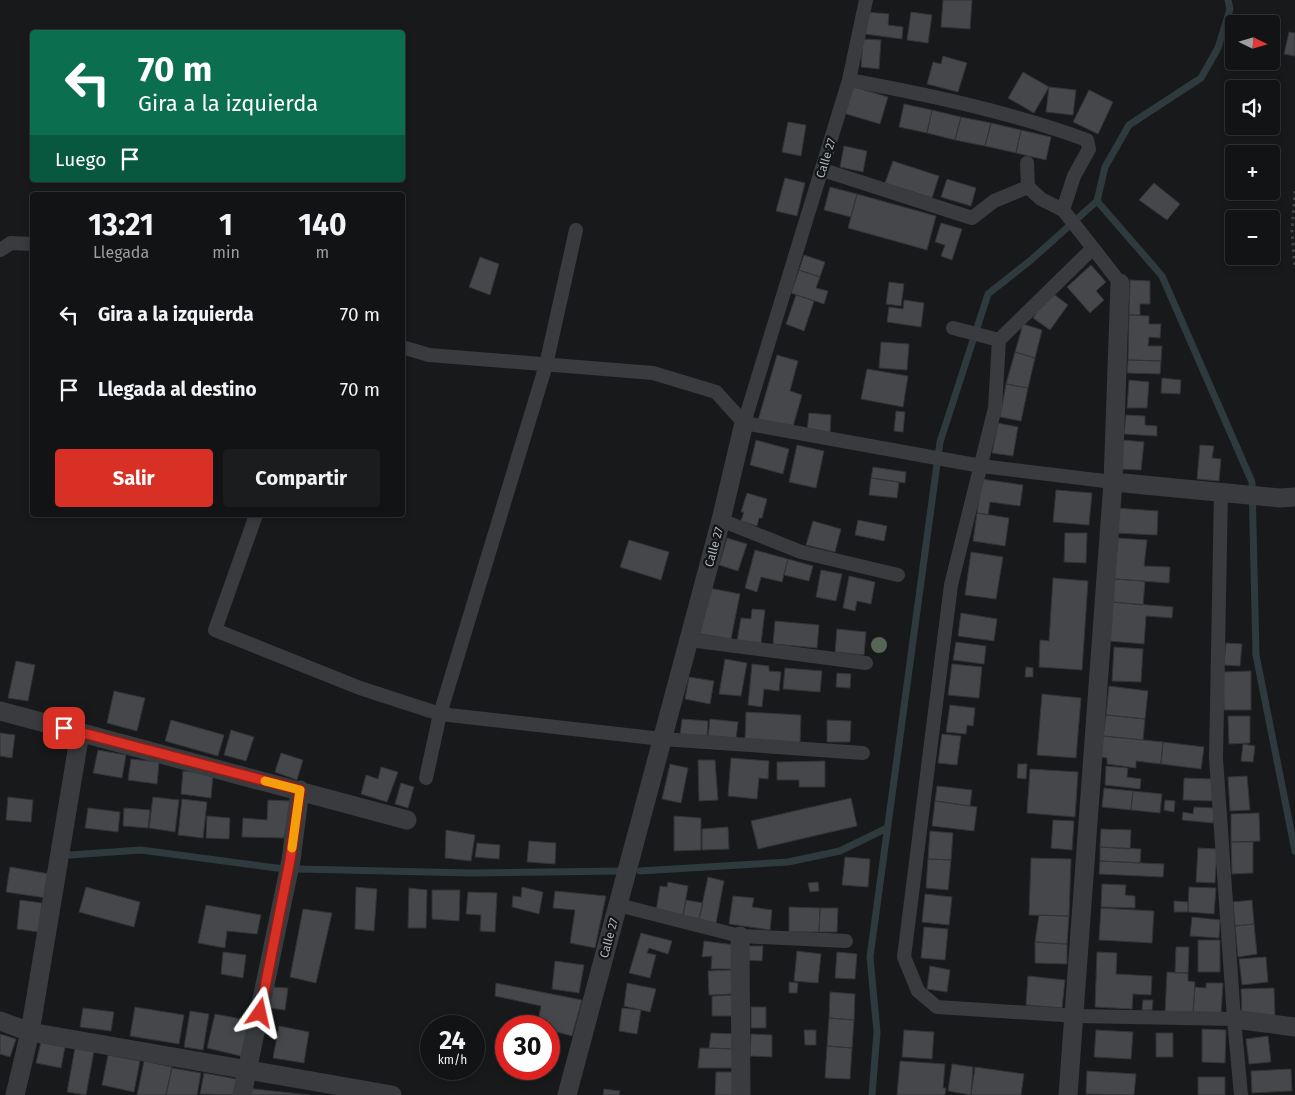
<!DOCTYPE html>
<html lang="es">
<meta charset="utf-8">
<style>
body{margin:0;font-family:"Fira Sans",sans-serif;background:#1b1c1d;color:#f1f3f6;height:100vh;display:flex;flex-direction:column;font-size:19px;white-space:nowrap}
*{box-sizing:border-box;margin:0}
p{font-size:16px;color:#9c9ea0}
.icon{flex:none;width:28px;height:28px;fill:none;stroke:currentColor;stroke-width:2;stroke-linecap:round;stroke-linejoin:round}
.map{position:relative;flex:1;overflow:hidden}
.drawer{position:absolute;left:30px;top:192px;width:375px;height:325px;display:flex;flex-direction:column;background:#121314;border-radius:5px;box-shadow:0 2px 8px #0003,0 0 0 1px #313234}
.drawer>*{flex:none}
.banner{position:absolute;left:30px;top:30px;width:375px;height:152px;border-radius:5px;box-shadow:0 2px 8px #0003,0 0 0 1px #313234;background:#0b6e4f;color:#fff;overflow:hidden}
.needle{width:32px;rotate:95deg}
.controls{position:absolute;left:1225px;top:15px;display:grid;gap:10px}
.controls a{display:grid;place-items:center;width:55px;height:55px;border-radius:5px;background:#121314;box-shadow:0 2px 8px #0003,0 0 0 1px #313234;font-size:25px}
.speed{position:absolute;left:420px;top:1015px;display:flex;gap:10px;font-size:25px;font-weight:700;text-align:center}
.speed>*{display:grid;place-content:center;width:65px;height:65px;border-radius:50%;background:#121314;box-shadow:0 2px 8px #0003,0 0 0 1px #313234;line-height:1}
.speed small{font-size:12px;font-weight:400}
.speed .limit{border:8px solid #d22;background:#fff;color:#111}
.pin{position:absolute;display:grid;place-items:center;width:42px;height:42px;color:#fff;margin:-21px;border-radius:10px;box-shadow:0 2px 8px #0006}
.me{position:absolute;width:55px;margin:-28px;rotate:11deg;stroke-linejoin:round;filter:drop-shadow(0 0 4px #0008)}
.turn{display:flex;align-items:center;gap:18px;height:105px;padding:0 25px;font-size:22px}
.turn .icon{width:65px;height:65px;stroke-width:2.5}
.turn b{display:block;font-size:35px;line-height:42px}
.then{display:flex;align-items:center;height:48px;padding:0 25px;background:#0003;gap:10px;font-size:19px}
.eta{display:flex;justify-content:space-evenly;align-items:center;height:85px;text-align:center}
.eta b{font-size:30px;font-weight:700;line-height:35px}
.button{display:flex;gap:10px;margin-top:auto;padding:10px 25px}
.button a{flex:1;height:58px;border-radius:5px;background:#d93025;color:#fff;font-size:20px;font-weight:700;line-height:58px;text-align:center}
.button a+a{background:#1b1c1d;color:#f1f3f6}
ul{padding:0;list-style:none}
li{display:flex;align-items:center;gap:15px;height:75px;padding:0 25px}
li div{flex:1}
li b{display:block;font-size:19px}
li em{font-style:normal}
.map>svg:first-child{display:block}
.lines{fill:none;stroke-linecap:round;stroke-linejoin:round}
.stream{stroke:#2f3a3e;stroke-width:7}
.building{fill:#45474a;stroke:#323336}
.path{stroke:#3f4346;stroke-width:3;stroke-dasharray:2.5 4;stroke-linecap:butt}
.pedestrian{stroke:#393b3f;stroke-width:14}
.minor{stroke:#393b3f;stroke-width:19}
.tree{fill:#566554}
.route-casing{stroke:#8d1f18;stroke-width:12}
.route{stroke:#d93025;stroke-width:9}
.slow{stroke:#f59e0b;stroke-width:9}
.labels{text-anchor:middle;stroke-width:4.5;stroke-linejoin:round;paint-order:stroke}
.street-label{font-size:12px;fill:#abb2b9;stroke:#131415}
</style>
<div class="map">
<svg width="1295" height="1095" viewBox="0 0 1295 1095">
<rect width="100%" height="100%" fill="#18191a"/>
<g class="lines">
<path class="stream" d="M1097,201L1162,276L1252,482L1256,655L1295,851
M1097,201L1105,167L1129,125L1201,78L1218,48L1230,9L1228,0
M70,855L141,850L284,869
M298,869L471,873L620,871
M640,871L788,862L840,851L887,828
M872,1095L877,1032L870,957L940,442L988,294L1031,260L1097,201"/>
</g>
<path class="building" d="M943,0H972L970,29L941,27Z
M867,12L889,14L888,25L903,27L902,39L865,34Z
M911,12L932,15L928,43L907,40Z
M1289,32L1295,33V56L1284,54Z
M863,39L881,40L879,69L861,67Z
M943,56L967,63L958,92L927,84L933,62L941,64Z
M1023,72L1049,87L1034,113L1008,98Z
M851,86L888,97L880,124L843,113Z
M1049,87L1076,90L1073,115L1046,112Z
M1089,90L1113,102L1098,134L1073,122Z
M904,104L932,110L927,133L899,127Z
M932,110L961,117L955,140L927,133Z
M961,117L991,123L985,146L955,140Z
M788,122L806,125L801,156L782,152Z
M991,123L1021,130L1016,153L985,146Z
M1021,130L1051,137L1046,160L1016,153Z
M844,146L867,151L863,172L840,167Z
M893,161L939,176L932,198L885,183Z
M785,178L805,183L797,216L776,211Z
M947,179L976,188L971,206L941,197Z
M1154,183L1180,204L1167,220L1139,200Z
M830,187L857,194L851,217L824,210Z
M857,194L936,216L927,250L848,228Z
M941,223L962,229L952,260L941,256L945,245L935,242Z
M804,255L825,262L820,277L799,270Z
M480,257L499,264L490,295L469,287Z
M1091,265L1106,282L1096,291L1104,300L1090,313L1067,287Z
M799,270L820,277L816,288L828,291L824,304L791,293Z
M1130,280L1150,281V304H1140V315H1129Z
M889,282L904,284L901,306L886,304Z
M1051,292L1068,305L1050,330L1033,318Z
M796,295L814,301L804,331L786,324Z
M904,300L924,303L921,327L887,322L889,307L903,309Z
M1129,315L1149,316V324H1161L1160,338L1149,337L1148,346H1162L1161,361L1128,360Z
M1023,324L1042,330L1035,358L1015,352Z
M881,342L909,344L907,370L879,368Z
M1015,352L1035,358L1028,388L1006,384Z
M777,355L798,361L790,391L802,395L792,430L758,420Z
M1128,360L1161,361L1160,374L1127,373Z
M867,369L908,376L903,407L861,399Z
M1162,378L1181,380L1180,394L1161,393Z
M1129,380L1149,382L1147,408H1127Z
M1006,384L1028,388L1021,421L1000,417Z
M896,411L905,412L903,432L894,431Z
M809,413L831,415L830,433L807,431Z
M1126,415L1145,416V425L1157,426V436L1124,434Z
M998,423L1018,427L1013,456L992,453Z
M756,440L789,449L783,474L750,465Z
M1123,440L1144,442L1141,470L1120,469Z
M797,445L824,451L816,488L789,482Z
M1200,445L1214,446L1212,458L1221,459L1219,481L1197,479Z
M873,467L906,472L905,483L871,478Z
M871,478L899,482L897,498L869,495Z
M982,479L1023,485L1020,506L990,502L988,515L977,513Z
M1056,490L1092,493L1089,525L1053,522Z
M747,493L767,499L762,518H759L757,526L741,521L744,512H741Z
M1116,508L1158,511L1157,535L1115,533Z
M977,513L1009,518L1005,546L973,541Z
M858,520L887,526L884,541L855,535Z
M813,521L841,529L835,552L806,545Z
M1065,533H1087L1086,563L1064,562Z
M727,538L747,544L738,571L719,565Z
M1118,538L1147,540L1144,566L1170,567L1169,583L1114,579Z
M629,540L669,552L661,580L620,567Z
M755,550L788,559L782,582L761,577L757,592L745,588Z
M971,552L1003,557L996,599L965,595Z
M788,559L813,566L809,581L784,575Z
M821,570L842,574L836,601L816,597Z
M849,576L875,582L871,604L857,601L855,611L843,608Z
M1053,578L1088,581L1082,670L1039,667L1040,640L1049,641Z
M1114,579L1145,581L1143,605L1112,602Z
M709,588L740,594L731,639L700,634Z
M1112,602L1173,607L1172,618L1146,616L1144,644L1109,641Z
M752,609L765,610L761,644L737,641L741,618L751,619Z
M961,613L997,619L994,641L958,636Z
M775,621L819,625L817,648L773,644Z
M837,629L866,632L864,655L835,652Z
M956,642L986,646L984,664L953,660Z
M1226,643L1242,644L1240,666L1224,665Z
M1114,647L1143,649L1141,682L1112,681Z
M725,659L747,663L741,696L719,694Z
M16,661L35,665L28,701L8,698Z
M752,664L769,666V671L781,672L779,691L764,689L762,707L748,705Z
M952,664L982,667L979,698L948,695Z
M1026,667L1033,668V677H1025Z
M785,668L822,671L820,692L783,689Z
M1251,671V710H1224L1223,672Z
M837,673L851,674L850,688L836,687Z
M689,677L714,681L710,704L685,699Z
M1109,686L1148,691L1145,719L1106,715Z
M114,691L145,698L137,731L107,723Z
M1042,694L1081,698L1076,758L1037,755Z
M950,705L975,708L973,726L967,725L966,734L946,732Z
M746,712L801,715L800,743L745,741Z
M1106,715L1145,719L1143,740L1103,736Z
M1228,716H1250V743L1229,744Z
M682,719L708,721L707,737L680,736Z
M710,719L738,722L736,739L708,738Z
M171,720L224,735L218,756L165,741Z
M827,720L851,721L850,742H827Z
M231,730L254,737L246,761L224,755Z
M0,733L15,735L12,758L0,756Z
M942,734L961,736L957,765L938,763Z
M1103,736L1163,742L1161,764L1136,761V768L1107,764V758L1101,757Z
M1163,742L1204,747L1201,769L1161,764Z
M1243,744L1255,746L1253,762L1241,761Z
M98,750L126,755L122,778L93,773Z
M281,753L303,760L297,780L275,772Z
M731,758L769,761L768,779L759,778L757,799L728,796Z
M131,759L159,762L157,784L128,780Z
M698,760H715L718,800L699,801Z
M825,761V787H799V780H777V762Z
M670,764L688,768L681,803L662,799Z
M1018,764H1027L1026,779L1017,778Z
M1106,766L1128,768L1127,777L1141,779L1140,789L1105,785Z
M381,767L398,772L387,802L361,794L366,775L378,779Z
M1030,769L1078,772L1075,817L1027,813Z
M183,771L213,774L211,798L181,794Z
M1247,776L1250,810L1230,811L1228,777Z
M1184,778L1213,779L1212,801L1183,800Z
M401,783L414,787L408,808L395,804Z
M937,786L972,790L970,806L935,801Z
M1104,788L1133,791L1131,810L1102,807Z
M1133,791L1162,794L1160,813L1131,810Z
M8,797L33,800L31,822L6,820Z
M153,797L179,800L175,832L149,828Z
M851,798L857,826L758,849L751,821Z
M182,799L207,802L203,838L178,835Z
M268,800L291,801L284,838L242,837L243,818L267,820Z
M1165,800L1175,801L1174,812L1164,810Z
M935,801L977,807L974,831L932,826Z
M1194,807L1215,808L1213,823L1182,820L1183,812L1193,814Z
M88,808L120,812L118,832L85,828Z
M124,808L150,810L148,828L123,826Z
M1259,813L1260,841L1231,842V814Z
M207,816L230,818L229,839L206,838Z
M674,816L701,818V850L674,851Z
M1053,820L1074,821L1072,850L1051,848Z
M728,827L729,849L702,850V829Z
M1101,829L1131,830L1130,849L1100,847Z
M446,830L475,835L471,861L445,858Z
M930,831L953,833L951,860L928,859Z
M529,841L556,843L555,864L527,862Z
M1231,842H1253V873L1232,874Z
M477,843L500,845L499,859L475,857Z
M1100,847L1141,849L1140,863L1100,861Z
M1198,848L1217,849L1215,883L1196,882Z
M845,857L870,859L868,887L842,885Z
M1031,858L1071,859L1069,916L1029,915Z
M928,859L951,860L948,890L926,888Z
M1100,861L1164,864L1163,877L1099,874Z
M10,867L50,874L46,898L6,892Z
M708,877L724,881L716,923L699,919Z
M668,882L688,886L683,916L656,911L660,886L667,887Z
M818,882L819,891L810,892L808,883Z
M1102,884L1126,885L1125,895L1135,896V908L1101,907Z
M86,887L140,902L134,927L79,912Z
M356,887L377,889L374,931L355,929Z
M522,887L543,892L539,914L512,907L513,896L521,897Z
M1189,887L1216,888L1214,914L1188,912Z
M409,888L427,890L426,928H408Z
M432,890H460L459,921L432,919Z
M555,891L606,896L595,948L570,943L575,910L553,908Z
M468,892L497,893L495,932L480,931L481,915L466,914Z
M925,894L952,897L949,925L922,922Z
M733,896L754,898L752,907L772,910L770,930L729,924Z
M20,900L42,903L39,932L17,929Z
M686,900L703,903L699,919L683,916Z
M1252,900L1254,924L1235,926L1233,902Z
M1174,901L1188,902V912H1174Z
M206,905L261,915L257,934L227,931L225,948L198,943Z
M789,907L820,908L819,932H789Z
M820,908H838L837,932H819Z
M1101,908L1154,911L1152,943L1099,940Z
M303,909L332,913L316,983L290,977Z
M1039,915L1069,916L1067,944L1035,942Z
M1192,917L1220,920L1219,938L1190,936Z
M1254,924L1257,954L1238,957L1235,926Z
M924,927L948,929L945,960L921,958Z
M641,933L672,941L668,954L649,948L647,953L656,955L650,978L629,973Z
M1198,940H1220V972H1198Z
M704,941L735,945V969H711L712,956L702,957Z
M1035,942L1067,944V964L1035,963Z
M746,946H763L762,961L745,960Z
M1176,947H1189L1188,973H1175Z
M797,951L821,954L818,983L794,981Z
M223,952L246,955L243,978L221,974Z
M837,952L857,954L855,979L835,978Z
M1097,952L1117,953L1116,974L1152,976L1151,995L1133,994L1132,1009L1095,1007Z
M1266,957L1268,982L1242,985L1239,959Z
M555,961L584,965L579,993L552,989Z
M930,966L950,970L947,992L927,989Z
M731,970L733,994L709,995L708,971Z
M1167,972L1188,973V981L1195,982L1193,1014L1165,1013Z
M1028,976L1065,980L1062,1008L1026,1005Z
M789,982L798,983L797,993H789Z
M496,983L582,1000L572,1036L549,1030V1026H537L541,1006L495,996Z
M627,983L656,989L650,1012L624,1006Z
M1206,983H1223L1221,1015L1193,1014L1195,987L1206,988Z
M271,987L288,988L285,1010L269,1008Z
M1274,988L1275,1016L1242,1018L1241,989Z
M830,992L855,994L854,1020L829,1018Z
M736,995L735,1016H712V996Z
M1143,1000H1153L1152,1010H1142Z
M135,1007L184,1015L179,1044L130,1036Z
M751,1007H766V1028H751Z
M83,1008L114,1012L111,1031L80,1027Z
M622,1008L641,1010L637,1034L619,1031Z
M190,1011L209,1014L203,1050L184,1047Z
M215,1014L252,1021L245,1057L207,1048Z
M829,1018L854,1020L852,1048L827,1046Z
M279,1026L309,1032L304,1063L273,1058Z
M1202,1029L1226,1030L1225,1063L1202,1062Z
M804,1030H816V1045H805Z
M904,1030L934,1032L932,1059L902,1057Z
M1096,1030L1133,1032L1131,1059L1094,1057Z
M711,1033L736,1034V1049L709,1048Z
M1156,1033H1173V1057H1156Z
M0,1034L16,1039L10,1057L0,1054Z
M751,1034L772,1035V1057L750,1056Z
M1268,1036L1271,1062L1249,1064L1246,1039Z
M41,1042L65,1047L61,1068L36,1063Z
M827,1046L852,1048L850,1079L825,1078Z
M75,1048L94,1051L86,1095L67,1092Z
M700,1048L736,1049L734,1068H698Z
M108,1055L140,1061L134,1092L102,1085Z
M144,1061L172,1067L166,1095H137Z
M900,1061L945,1064L943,1088H946L945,1095H897Z
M952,1064L973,1067L971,1095L948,1091Z
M975,1067L1024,1074L1021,1095H971Z
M172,1068L201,1073L197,1095H166Z
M1291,1069L1292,1091L1252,1093L1251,1071Z
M1087,1071L1136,1074L1134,1095L1086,1094Z
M716,1072H735V1095H715Z
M204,1073L242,1080L239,1095L200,1094Z
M1198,1077H1225V1095H1198Z
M246,1088L310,1095H246Z
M604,1089L620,1091L619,1095H603Z"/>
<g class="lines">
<path class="path" d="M1295,191L1292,231L1295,269"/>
<path class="pedestrian" d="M849,80C930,95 1010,112 1087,140L1089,149L1074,176L1063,210
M1027,163L1028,187L1041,199L1063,210L1093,248
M823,170L972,218L994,201L1028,187
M0,250L11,243L32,244
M1120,283L1093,248L999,340L995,408L951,585L904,957L918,991L937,1007L1077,1016L1234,1019
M953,328L999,340
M402,347L429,355L653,373L716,392L744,423L981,466L1113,482
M744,423L849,80L866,0
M1221,491L1216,758L1234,1019L1241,1095
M256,515L215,630L360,688L440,714L662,739L863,753
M721,520L801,552L898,575
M689,640L866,663
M426,778L440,714L546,365L576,230
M618,905L740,936L846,941"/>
<path class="minor" d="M1113,482L1280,498L1295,497
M0,711L407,820
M740,936L741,1095
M1234,1019L1295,1027
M0,1021L30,1032L392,1095
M15,1095L30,1032L80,733
M242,1095L291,860L300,790
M567,1095L721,520L744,423
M1068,1095L1113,482L1120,283"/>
</g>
<circle class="tree" cx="879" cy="645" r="8"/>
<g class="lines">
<defs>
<path id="route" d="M64,728L300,790L290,860L260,1013"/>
</defs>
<use href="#route" class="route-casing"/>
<use href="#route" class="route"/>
<path class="slow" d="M265,781L300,790L292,848"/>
</g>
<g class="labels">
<g class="street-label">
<text transform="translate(826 158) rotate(-73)" y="4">Calle 27</text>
<text transform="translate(714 547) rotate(-75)" y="4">Calle 27</text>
<text transform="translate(609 938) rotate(-75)" y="4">Calle 27</text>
</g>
</g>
</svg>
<div class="controls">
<a><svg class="needle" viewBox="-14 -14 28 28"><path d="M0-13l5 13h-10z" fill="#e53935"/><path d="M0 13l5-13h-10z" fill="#9c9ea0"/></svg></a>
<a><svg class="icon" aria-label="sound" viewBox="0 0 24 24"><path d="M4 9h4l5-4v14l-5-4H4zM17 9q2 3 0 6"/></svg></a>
<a>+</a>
<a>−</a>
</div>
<div class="speed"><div>24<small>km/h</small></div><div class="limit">30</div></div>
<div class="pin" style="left:64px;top:728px;background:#d93025"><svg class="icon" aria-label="arrive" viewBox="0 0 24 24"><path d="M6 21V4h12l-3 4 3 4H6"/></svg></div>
<svg class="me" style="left:260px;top:1013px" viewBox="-20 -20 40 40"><path d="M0-17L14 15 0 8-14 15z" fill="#d93025" stroke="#fff" stroke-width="4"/></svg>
<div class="banner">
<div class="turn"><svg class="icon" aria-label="left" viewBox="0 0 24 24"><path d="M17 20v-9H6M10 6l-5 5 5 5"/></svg><div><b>70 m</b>Gira a la izquierda</div></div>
<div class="then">Luego<svg class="icon" aria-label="arrive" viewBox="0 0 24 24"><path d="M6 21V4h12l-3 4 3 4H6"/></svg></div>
</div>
<section class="drawer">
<div class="eta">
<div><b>13:21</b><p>Llegada</p></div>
<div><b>1</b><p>min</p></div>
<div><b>140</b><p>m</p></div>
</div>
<ul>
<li><svg class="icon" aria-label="left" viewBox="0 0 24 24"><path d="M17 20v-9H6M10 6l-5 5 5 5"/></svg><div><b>Gira a la izquierda</b></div><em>70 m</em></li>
<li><svg class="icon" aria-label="arrive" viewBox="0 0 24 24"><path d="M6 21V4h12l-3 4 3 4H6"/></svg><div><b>Llegada al destino</b></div><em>70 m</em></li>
</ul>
<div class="button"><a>Salir</a><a>Compartir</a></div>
</section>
</div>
